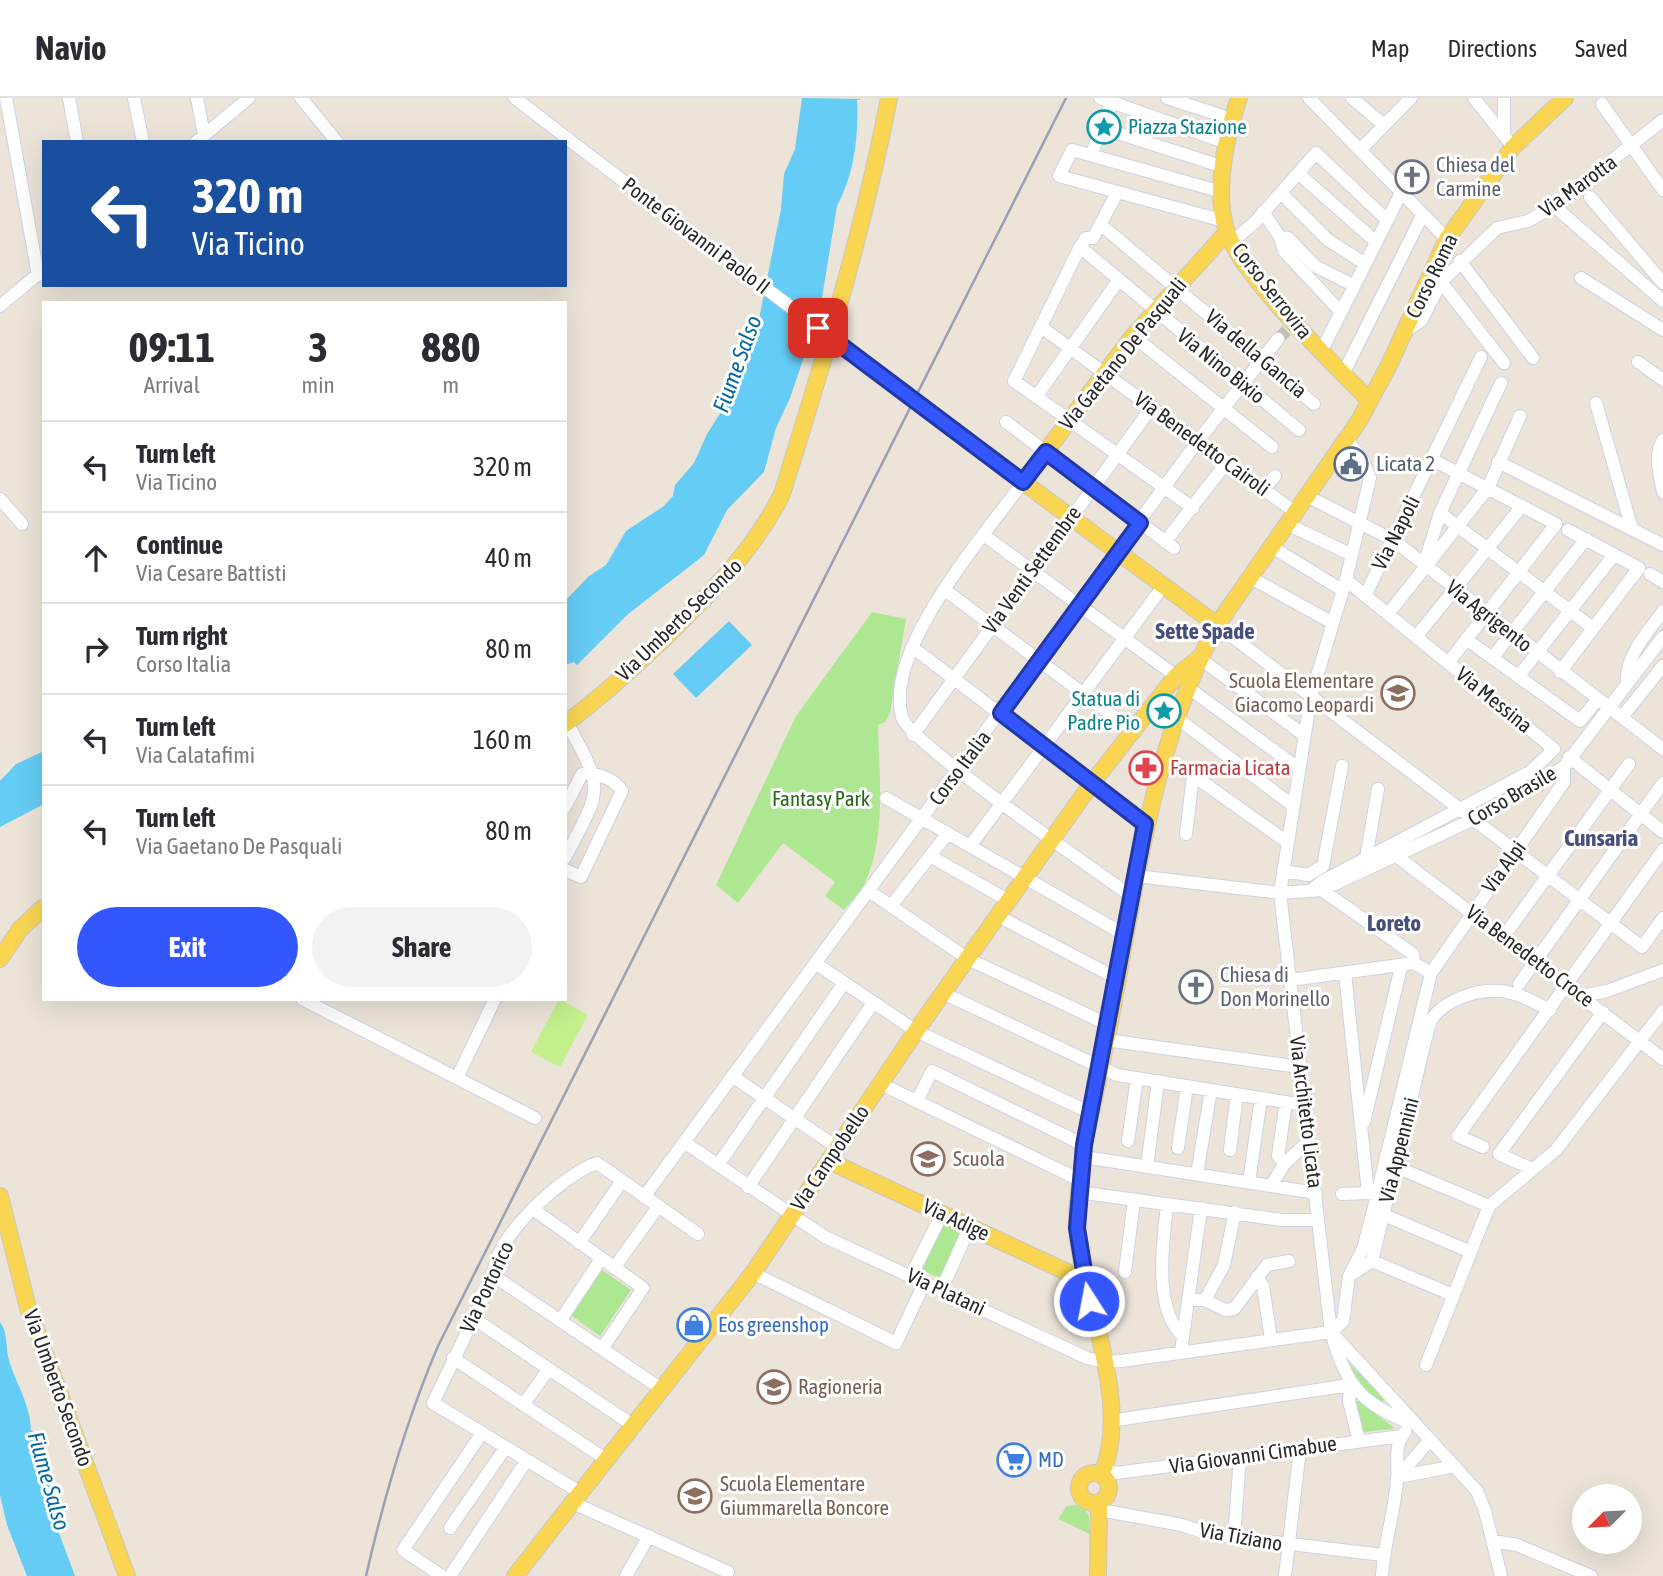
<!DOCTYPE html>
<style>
body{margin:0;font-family:"Asap Condensed",sans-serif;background:#f2f2f3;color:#2b2b33;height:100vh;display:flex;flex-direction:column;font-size:26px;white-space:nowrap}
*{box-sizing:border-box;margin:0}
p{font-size:23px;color:#7c7c81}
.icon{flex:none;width:38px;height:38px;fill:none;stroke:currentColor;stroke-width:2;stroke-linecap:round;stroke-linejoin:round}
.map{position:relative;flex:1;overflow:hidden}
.panel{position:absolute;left:42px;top:203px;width:525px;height:700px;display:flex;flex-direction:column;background:#fff;border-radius:0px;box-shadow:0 7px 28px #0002}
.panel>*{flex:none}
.top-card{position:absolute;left:42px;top:42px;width:525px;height:147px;border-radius:0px;box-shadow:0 7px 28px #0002;background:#1a4fa0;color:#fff;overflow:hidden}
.needle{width:46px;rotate:246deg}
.buttons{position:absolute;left:1572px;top:1386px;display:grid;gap:14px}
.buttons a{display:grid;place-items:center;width:70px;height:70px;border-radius:50%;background:#fff;box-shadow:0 7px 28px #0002;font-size:35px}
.pin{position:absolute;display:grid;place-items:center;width:60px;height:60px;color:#fff;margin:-30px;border-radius:14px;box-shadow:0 4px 10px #0006}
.me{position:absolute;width:77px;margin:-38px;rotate:349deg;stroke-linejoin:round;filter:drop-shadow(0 0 5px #0008)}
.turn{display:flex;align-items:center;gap:24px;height:147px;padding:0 35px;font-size:32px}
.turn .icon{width:91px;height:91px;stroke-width:2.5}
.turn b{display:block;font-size:49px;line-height:60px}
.eta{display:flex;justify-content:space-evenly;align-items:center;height:119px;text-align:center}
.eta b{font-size:42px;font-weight:700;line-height:49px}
.primary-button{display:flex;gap:14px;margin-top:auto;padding:14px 35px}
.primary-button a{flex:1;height:80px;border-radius:42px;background:#3356ff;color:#fff;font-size:28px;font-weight:700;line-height:80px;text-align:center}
.primary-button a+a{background:#f2f2f3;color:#2b2b33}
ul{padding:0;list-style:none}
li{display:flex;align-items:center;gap:21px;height:91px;padding:0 35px;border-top:2px solid #e1e1e2}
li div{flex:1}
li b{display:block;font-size:26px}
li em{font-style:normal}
header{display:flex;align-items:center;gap:42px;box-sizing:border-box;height:98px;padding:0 35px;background:#fff;border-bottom:2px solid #e1e1e2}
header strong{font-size:33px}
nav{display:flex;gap:38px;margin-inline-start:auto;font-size:24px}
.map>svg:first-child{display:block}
.green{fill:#ade792}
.pitch{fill:#c3ef8d}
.water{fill:#65ccf5}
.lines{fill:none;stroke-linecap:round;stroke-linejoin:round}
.minor-tunnel{stroke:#c5bfb6;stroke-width:12;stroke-dasharray:12 6;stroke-linecap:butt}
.minor-casing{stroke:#cfd2e3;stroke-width:14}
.major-casing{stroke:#c7c7c7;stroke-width:18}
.minor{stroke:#fff;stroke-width:12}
.major{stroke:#f9d552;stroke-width:16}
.rail{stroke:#9c9fb5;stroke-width:2.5}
.minor-bridge-casing{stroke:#cfd2e3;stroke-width:14;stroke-linecap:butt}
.minor-bridge{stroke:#fff;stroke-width:12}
.route-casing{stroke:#2138a6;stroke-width:18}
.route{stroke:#3356ff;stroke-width:12}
.labels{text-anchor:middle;stroke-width:6;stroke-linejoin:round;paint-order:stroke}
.culture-label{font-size:21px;fill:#0d838f;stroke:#fff;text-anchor:start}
.worship-label{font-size:21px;fill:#5b616d;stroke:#fff;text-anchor:start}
.street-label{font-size:21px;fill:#292929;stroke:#fff}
.service-label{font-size:21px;fill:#4e5e75;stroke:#fff;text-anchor:start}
.education-label{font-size:21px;fill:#785e54;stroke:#fff;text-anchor:start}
.health-label{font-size:21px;fill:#be3a42;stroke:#fff;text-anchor:start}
.park-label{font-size:21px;fill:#256915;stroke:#fff}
.shop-label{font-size:21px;fill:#366cbe;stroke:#fff;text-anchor:start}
.water-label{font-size:23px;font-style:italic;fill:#0568a0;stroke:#fff}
.neighbourhood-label{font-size:23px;font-weight:bold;fill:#474f7c;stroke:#fff}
</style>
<header>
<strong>Navio</strong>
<nav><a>Map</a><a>Directions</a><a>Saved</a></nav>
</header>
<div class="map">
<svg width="1663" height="1478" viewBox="0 0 1663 1478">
<rect width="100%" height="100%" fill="#ece4d9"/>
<path class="green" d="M872,514L906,521L890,615L885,624L878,627C879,679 887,739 864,787C859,796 850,804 844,812L825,798L835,784L783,745L738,805L716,787L796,618Z
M945,1123L962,1131L939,1180L922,1172Z
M602,1172L631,1192L600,1238L571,1217Z
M1348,1264L1384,1300L1383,1305L1361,1289Z
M1359,1303L1393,1329L1394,1331L1362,1334L1355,1304Z
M1075,1407L1084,1409L1089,1418L1090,1436L1058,1421L1067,1408Z"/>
<path class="pitch" d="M559,901L588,917L560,969L531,954Z"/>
<path class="water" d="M802,0L862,1L857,2C859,38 854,77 837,108L820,212L790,300L776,330L764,374L727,412L704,457L627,517L577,567L574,564L565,567V503L589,478L606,467L626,433L664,408L673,398L675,387L694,365L707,336L740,284L756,236L781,111L784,76L795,51Z
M729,523L752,547L696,600L673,576Z
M44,653V706L0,729V683L16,666Z
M0,1224C9,1237 5,1249 9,1262C16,1286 30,1305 31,1332L41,1340L42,1356L47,1364L55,1399V1424L75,1478H27L7,1427L0,1397Z"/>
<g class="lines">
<path class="minor-tunnel" d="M1278,241L1288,231"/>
<defs>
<path id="minor" d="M6,0L38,177
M69,0L77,44
M134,0L143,44
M197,0L204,37
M301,0L337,44
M515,0L581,51
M1100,0L1227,45
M1167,0L1232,21
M1309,0L1447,141
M1352,0L1384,27
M1474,0L1513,49
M1602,6L1663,92
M1102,30L1224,69
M1504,37V0
M196,44L249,0
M1361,51L1411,0
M1092,55L1111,6
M1299,76L1375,143
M1222,94L1072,52L1059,78L1224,123
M1117,95L1093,140H1086L1080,149L1014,283L1193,410
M1281,95L1328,142L1364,165
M1590,99L1663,185
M1554,108L1663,203
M1263,114L1280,139L1288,140L1315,168L1353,187
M1100,126L1314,306
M1280,139L1284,153L1340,213
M1232,144L1255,124L1316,55L1386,121
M1080,149L1299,332
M1460,163L1533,260
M1581,180L1663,232
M1441,184L1504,265
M0,208L43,172
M1041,229L1295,414
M1405,233L1421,223L1441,184L1497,130L1528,123L1554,108L1663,22
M1133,238L1272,349
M1321,254L1401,95
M1638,264L1663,282
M1343,276L1422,118
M1036,299L1118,183
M1596,305L1632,431
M1006,324L1174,450
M1346,340L1363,362L1370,380L1346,482L1311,598L1280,795L1331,1234C1347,1289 1360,1305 1413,1326
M1663,342C1653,358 1660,376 1663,394
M1433,362L1556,426L1448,565
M1498,364L1663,447
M1018,380L1023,384C985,437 883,552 902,619C908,644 1098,774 1131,798
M1264,391L1275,378
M1307,398L1393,442L1663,651
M0,401L22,426
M1440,415L1593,530
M1287,426L1352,457
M985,438L1176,578
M1165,444L1227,364
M1272,449L1342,492
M1426,460L1440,415L1501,285
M1650,476L1663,484
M1251,480L1333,525
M945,492L1133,633
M1365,498L1481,259
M1388,516L1488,390L1520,318
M1217,527L1642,849L1663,820
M1416,539L1522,408
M1466,541L1580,623L1598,601
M912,549L1145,726
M1199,560L1304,637
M1492,560L1586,441
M1560,574L1639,470L1568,432
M1518,579L1614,457
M1627,584C1625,558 1648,534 1663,513
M1190,591L1298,670
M1622,619L1663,568
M1177,620L1292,707
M913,637L1152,309
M1569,659L1663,734
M1187,673L1287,744
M886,700L1125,837
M565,709L582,676C597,675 614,680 622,693L581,779L565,772
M1186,736L1193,678
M970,748L1164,487
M1395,757L1663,961
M930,758L1009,803
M565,760C601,690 606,695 567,625
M1366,760L1378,691
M1283,773L1308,777L1323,768L1342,668
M1136,778L1280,795L1322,792L1474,721L1564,669L1663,539
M1312,792L1321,784L1530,674L1554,651L1346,482
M1322,792L1413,856L1414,865
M869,793L968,861L1109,927
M891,808L948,735
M998,818L1118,881
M1504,838L1629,666
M815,865L916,933L1091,1015
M1345,875L1368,1095L1377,1096
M1290,882L1414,865L1431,875
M1519,886L1663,685
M943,895L1117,977L1304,1007
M1582,898L1607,893L1663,872
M302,901L535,1020
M1106,942L1300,969
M732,978L838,1050
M457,980L495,901
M881,986L1080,1082
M917,1003L932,973L1084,1047
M1364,1024L1401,869
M1128,1043L1137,980
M684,1044L825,1139L1087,1260L1104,1264L1121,1263L1331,1234
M1483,1049L1458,1038L1663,752
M1178,1050L1187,988
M1230,1052L1237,996
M1084,1059L1316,1095
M1285,1065L1278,1058L1286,1004
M718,1067L844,885
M1147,1069L1158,983
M1396,1069L1489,1108
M1532,1071L1499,1056L1603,914
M1197,1076L1211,992
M1249,1084L1261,1000
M1271,1088L1285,1065L1309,1043
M748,1089L873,905
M1078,1094L1282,1122H1317
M1342,1096L1368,1095
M644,1099L1198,343L1278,241
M1167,1107C1163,1143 1153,1212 1183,1238
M533,1111L643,1190L602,1251
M1384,1117L1471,1154
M579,1145L622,1083
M1372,1163L1453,1197
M614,1170L658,1109
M1125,1174L1134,1102
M753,1175L896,1245L925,1184
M494,1178L663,1292
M911,1178L942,1116
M1349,1178L1372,1163L1429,927C1438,904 1475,891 1499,893C1517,894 1534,904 1550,912
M1257,1179L1263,1188L1271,1241
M942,1191L970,1128
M1188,1202H1205L1224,1167L1235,1114
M1205,1202L1225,1212L1234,1211L1267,1167L1289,1163
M473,1220L634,1328
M560,1223L601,1161
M1331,1234L1343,1223L1349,1178L1363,1151L1373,1113L1431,875L1564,684V669
M1334,1237L1477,1393L1485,1413L1501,1478
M1181,1253L1201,1110
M453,1260L607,1362
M1426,1267L1489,1108L1556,1052L1663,913
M523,1307L549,1271
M1110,1323L1350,1287L1349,1303L1359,1343
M1104,1371L1116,1375L1402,1338
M1398,1379L1455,1368
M1398,1379L1429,1343
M581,1395L433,1305L494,1178C490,1142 564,1076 597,1065L698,1136
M573,1405L728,1474
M1100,1412L1182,1427L1208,1436L1383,1457
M450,1430L506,1349
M1234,1440L1240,1359
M1493,1443L1517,1447L1591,1478
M442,1478L403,1452L482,1335
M450,1478L527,1362
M626,1478L649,1438
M1285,1478L1300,1351
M1382,1478C1384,1445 1395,1413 1397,1381C1399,1363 1393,1349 1405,1334"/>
<path id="major" d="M1239,0C1226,38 1214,91 1226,131C1240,177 1334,266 1369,302
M1217,527L1023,384L1133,238L1227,134
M565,626C604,597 640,564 675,530C717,488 755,450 782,396C823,265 863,135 889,0
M0,861L20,831L44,809
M829,1063L1084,1182
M0,1098L28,1210L127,1478
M1079 1390a15 15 0 1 1 30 0a15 15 0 1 1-30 0Z
M1102,1376C1132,1305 1084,1206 1077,1133C1075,1104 1083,1075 1084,1047C1096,991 1109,935 1118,879C1140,758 1158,637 1217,527L1359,323L1389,267L1447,141L1513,49L1565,0
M515,1478L753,1175L916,933L1092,685L1176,578L1199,560
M1098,1478L1099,1405"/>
</defs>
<use href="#minor" class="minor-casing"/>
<use href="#major" class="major-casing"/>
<use href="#minor" class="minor"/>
<use href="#major" class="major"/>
<path class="rail" d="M366,1478C384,1399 406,1323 438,1248L1066,0"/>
<defs>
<path id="minor-bridge" d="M581,51L1012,376"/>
</defs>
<use href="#minor-bridge" class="minor-bridge-casing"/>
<use href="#minor-bridge" class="minor-bridge"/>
</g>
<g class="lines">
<defs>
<path id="route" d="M818,230L1023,384L1046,354L1140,425L1001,615L1145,726L1084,1047L1077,1130L1089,1203"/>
</defs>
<use href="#route" class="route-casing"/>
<use href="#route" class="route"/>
</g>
<defs>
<symbol id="sight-ring" viewBox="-11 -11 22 22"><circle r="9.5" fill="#fff" stroke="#0f9aa8" stroke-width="1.5"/><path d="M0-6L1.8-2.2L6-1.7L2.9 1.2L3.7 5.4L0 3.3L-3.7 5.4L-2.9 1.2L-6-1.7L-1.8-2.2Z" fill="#0f9aa8"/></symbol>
<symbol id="church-ring" viewBox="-11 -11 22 22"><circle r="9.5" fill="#fff" stroke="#6b7280" stroke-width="1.5"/><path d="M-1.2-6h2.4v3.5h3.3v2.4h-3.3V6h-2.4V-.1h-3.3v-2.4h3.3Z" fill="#6b7280"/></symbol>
<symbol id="civic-ring" viewBox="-11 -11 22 22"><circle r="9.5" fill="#fff" stroke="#5c6f8a" stroke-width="1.5"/><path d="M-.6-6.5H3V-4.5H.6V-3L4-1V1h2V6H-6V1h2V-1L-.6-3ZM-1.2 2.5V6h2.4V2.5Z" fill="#5c6f8a"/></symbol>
<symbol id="school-ring" viewBox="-11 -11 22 22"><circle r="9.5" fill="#fff" stroke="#8d6e63" stroke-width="1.5"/><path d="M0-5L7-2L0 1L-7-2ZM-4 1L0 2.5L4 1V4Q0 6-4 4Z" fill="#8d6e63"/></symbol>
<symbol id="pharmacy-ring" viewBox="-11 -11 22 22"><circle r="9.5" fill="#fff" stroke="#e0444e" stroke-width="1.5"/><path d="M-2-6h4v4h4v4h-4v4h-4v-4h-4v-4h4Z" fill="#e0444e"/></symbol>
<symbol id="shop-ring" viewBox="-11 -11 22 22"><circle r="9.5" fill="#fff" stroke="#3f7fe0" stroke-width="1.5"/><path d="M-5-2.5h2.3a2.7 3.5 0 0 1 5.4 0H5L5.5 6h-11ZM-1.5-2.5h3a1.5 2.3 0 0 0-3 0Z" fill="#3f7fe0"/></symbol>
<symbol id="supermarket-ring" viewBox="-11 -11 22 22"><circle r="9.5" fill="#fff" stroke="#3f7fe0" stroke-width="1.5"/><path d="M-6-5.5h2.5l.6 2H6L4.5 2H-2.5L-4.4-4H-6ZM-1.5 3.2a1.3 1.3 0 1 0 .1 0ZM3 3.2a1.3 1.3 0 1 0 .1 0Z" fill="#3f7fe0"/></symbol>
</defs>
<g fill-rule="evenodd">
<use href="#sight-ring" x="1085" y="10" width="38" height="38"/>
<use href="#church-ring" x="1393" y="60" width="38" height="38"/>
<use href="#civic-ring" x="1332" y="347" width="38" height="38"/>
<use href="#school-ring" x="1379" y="576" width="38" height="38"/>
<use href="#sight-ring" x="1145" y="594" width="38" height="38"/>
<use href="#pharmacy-ring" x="1127" y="651" width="38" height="38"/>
<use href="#church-ring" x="1177" y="870" width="38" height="38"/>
<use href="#school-ring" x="909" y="1042" width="38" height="38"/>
<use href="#shop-ring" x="675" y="1208" width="38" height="38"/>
<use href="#school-ring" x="755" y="1270" width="38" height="38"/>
<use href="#supermarket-ring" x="995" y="1343" width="38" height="38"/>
<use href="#school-ring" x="676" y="1379" width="38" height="38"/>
</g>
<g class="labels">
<g class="culture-label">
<text x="1128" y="36">Piazza Stazione</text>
<text x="1140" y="608" text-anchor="end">Statua di<tspan x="1140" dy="24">Padre Pio</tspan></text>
</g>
<g class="worship-label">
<text x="1436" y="74">Chiesa del<tspan x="1436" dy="24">Carmine</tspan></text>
<text x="1220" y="884">Chiesa di<tspan x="1220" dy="24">Don Morinello</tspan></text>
</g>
<g class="street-label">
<text transform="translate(1578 88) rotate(-36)" y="7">Via Marotta</text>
<text transform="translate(696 138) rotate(37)" y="7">Ponte Giovanni Paolo II</text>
<text transform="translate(1432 178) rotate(-64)" y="7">Corso Roma</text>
<text transform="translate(1272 193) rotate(52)" y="7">Corso Serrovira</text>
<text transform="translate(1123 256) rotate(-51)" y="7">Via Gaetano De Pasquali</text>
<text transform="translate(1256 256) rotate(40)" y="7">Via della Gancia</text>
<text transform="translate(1221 268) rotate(39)" y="7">Via Nino Bixio</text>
<text transform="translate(1202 346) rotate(36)" y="7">Via Benedetto Cairoli</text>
<text transform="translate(1396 435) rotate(-63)" y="7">Via Napoli</text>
<text transform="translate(1032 472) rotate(-54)" y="7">Via Venti Settembre</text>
<text transform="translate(1489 518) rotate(38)" y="7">Via Agrigento</text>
<text transform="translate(679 522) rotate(-44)" y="7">Via Umberto Secondo</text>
<text transform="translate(1494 602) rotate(39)" y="7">Via Messina</text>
<text transform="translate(960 670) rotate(-53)" y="7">Corso Italia</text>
<text transform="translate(1512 698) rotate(-30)" y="7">Corso Brasile</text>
<text transform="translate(1504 769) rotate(-54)" y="7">Via Alpi</text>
<text transform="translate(1530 858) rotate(37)" y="7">Via Benedetto Croce</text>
<text transform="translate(1306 1014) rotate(83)" y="7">Via Architetto Licata</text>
<text transform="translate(1399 1052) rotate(-76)" y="7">Via Appennini</text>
<text transform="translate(830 1060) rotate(-56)" y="7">Via Campobello</text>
<text transform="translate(956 1122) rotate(25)" y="7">Via Adige</text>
<text transform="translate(487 1189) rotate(-65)" y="7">Via Portorico</text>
<text transform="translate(946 1194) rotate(25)" y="7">Via Platani</text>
<text transform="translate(58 1290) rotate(70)" y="7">Via Umberto Secondo</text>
<text transform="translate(1253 1357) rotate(-8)" y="7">Via Giovanni Cimabue</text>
<text transform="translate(1241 1439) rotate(10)" y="7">Via Tiziano</text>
</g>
<g class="service-label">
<text x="1376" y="373">Licata 2</text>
</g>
<g class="education-label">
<text x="1374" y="590" text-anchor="end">Scuola Elementare<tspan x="1374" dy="24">Giacomo Leopardi</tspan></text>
<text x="953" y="1068">Scuola</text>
<text x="798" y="1296">Ragioneria</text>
<text x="720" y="1393">Scuola Elementare<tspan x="720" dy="24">Giummarella Boncore</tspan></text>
</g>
<g class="health-label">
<text x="1170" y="677">Farmacia Licata</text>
</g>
<g class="park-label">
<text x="821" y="708">Fantasy Park</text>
</g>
<g class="shop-label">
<text x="718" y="1234">Eos greenshop</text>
<text x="1038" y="1369">MD</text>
</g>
<g class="water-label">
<text transform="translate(737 266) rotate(-70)" y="8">Fiume Salso</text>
<text transform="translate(49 1383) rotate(74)" y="8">Fiume Salso</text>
</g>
<g class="neighbourhood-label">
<text x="1205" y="541">Sette Spade</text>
<text x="1601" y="748">Cunsaria</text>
<text x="1394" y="833">Loreto</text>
</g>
</g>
</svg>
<div class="buttons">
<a><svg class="needle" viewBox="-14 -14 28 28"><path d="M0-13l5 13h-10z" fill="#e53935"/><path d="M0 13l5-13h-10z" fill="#7c7c81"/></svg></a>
</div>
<div class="pin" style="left:818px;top:230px;background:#d93025"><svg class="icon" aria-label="arrive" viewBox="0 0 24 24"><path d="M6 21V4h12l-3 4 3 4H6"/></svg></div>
<svg class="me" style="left:1089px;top:1203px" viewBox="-20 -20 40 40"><circle r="17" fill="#3356ff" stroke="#fff" stroke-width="3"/><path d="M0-11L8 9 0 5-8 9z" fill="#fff"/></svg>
<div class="top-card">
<div class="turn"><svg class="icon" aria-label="left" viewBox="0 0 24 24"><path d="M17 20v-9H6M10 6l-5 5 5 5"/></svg><div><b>320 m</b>Via Ticino</div></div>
</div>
<section class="panel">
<div class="eta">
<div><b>09:11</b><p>Arrival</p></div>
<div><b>3</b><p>min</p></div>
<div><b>880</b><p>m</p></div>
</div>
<ul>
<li><svg class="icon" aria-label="left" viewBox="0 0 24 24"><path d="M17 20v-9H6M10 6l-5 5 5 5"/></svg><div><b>Turn left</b><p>Via Ticino</p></div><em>320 m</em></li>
<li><svg class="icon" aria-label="ahead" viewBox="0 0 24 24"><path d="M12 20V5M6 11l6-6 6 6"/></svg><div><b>Continue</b><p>Via Cesare Battisti</p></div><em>40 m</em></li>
<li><svg class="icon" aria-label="right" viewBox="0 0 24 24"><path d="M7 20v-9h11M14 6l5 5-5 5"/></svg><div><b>Turn right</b><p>Corso Italia</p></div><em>80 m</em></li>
<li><svg class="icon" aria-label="left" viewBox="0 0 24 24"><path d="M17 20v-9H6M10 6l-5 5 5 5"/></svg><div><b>Turn left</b><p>Via Calatafimi</p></div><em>160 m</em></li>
<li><svg class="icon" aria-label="left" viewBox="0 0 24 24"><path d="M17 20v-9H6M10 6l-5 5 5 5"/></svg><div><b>Turn left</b><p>Via Gaetano De Pasquali</p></div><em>80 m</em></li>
</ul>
<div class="primary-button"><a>Exit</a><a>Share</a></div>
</section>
</div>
